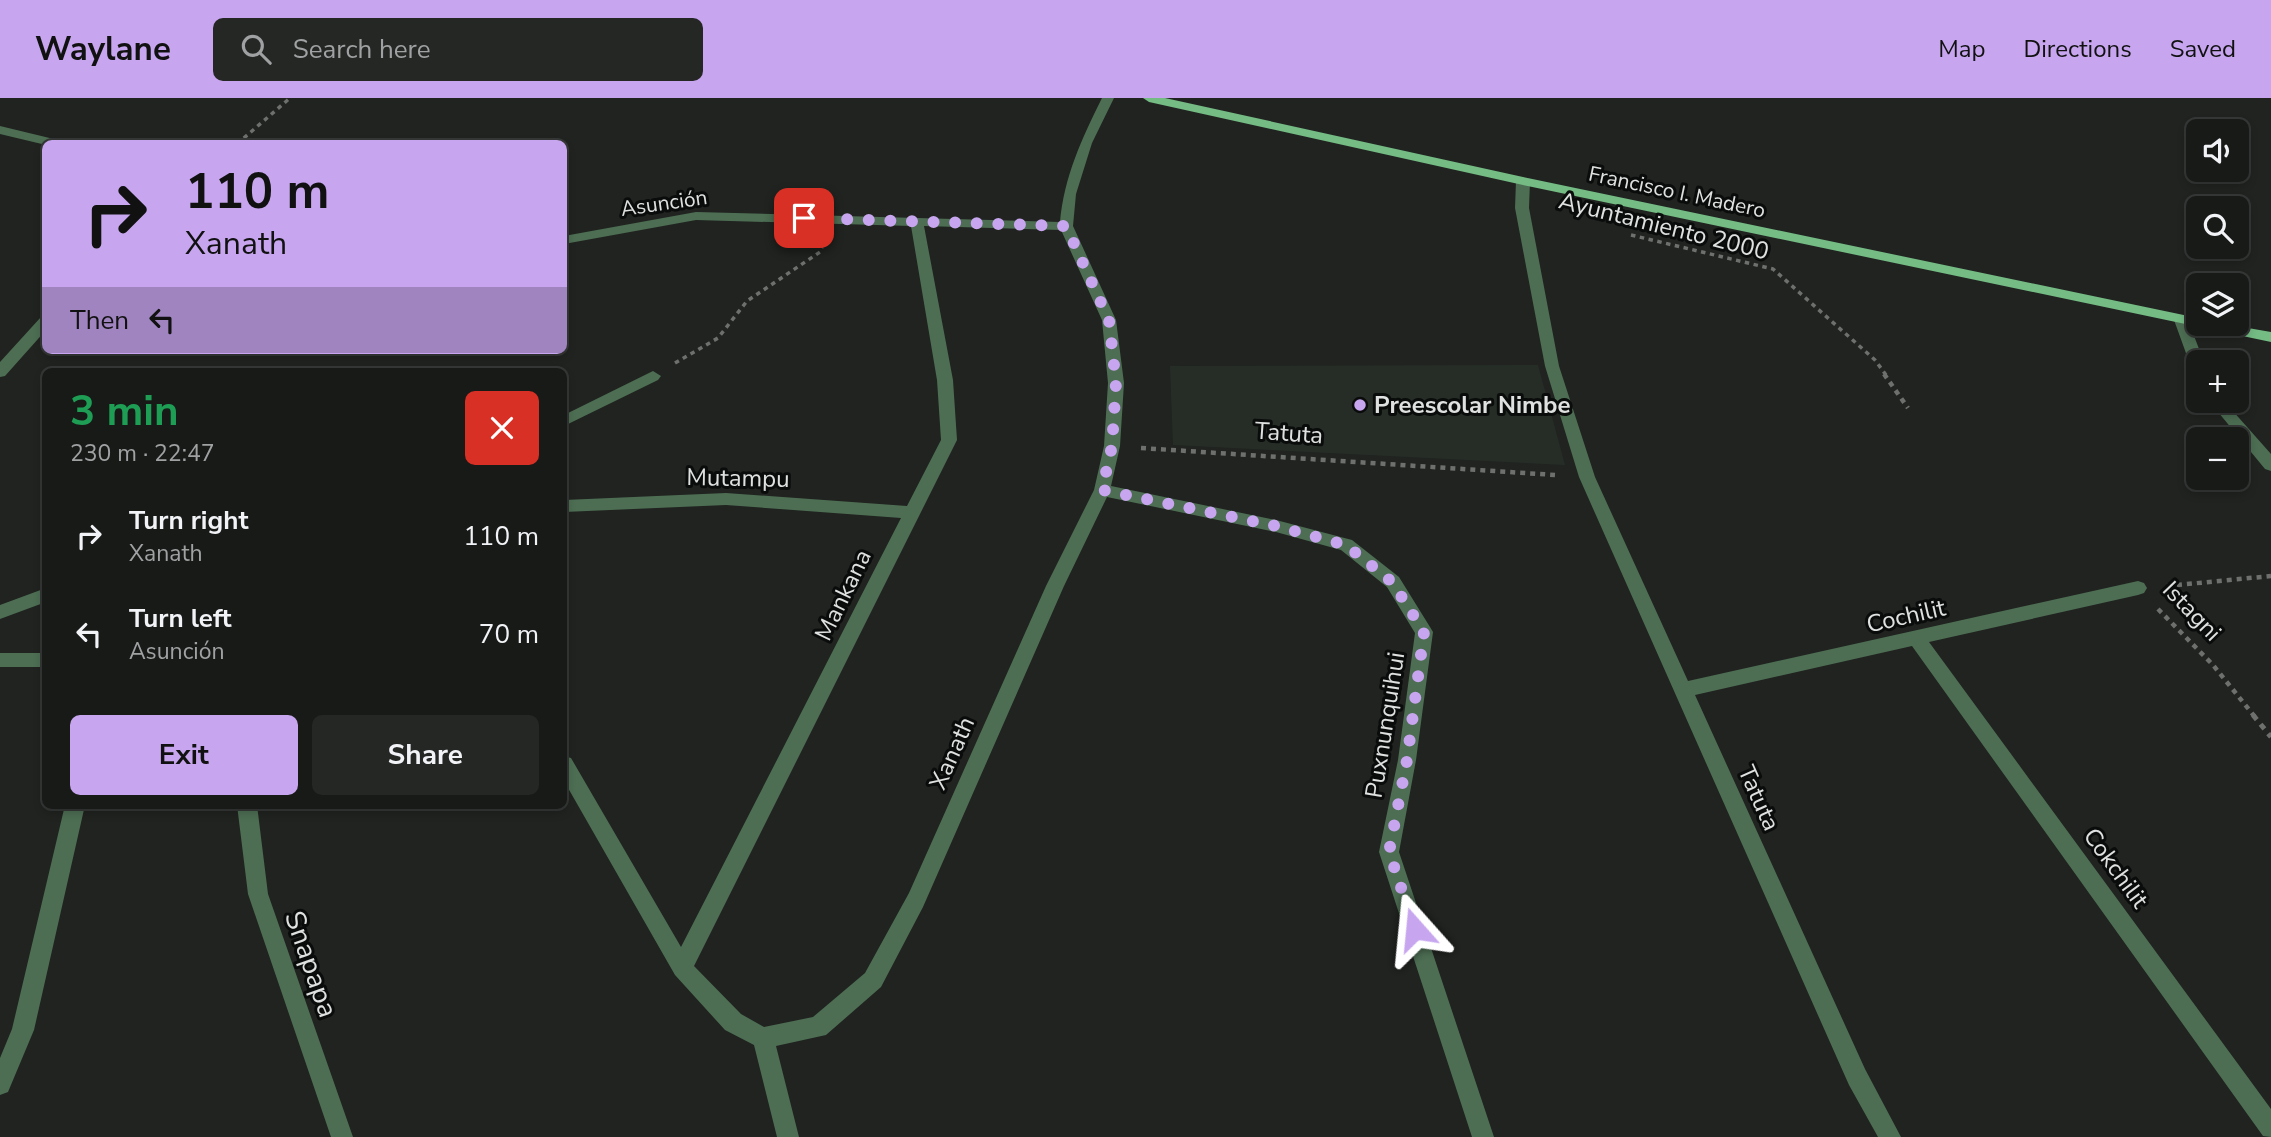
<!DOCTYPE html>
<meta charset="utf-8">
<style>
body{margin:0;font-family:"Nunito Sans",sans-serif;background:#252725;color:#f1f3f6;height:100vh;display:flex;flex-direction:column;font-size:26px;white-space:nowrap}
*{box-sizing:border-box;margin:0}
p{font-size:23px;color:#9fa1a2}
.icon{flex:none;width:38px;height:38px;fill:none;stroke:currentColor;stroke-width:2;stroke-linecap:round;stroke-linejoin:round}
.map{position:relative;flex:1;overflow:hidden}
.side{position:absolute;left:42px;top:270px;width:525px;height:441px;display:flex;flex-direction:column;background:#181a18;border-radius:10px;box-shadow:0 4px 10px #0003,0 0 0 2px #363837}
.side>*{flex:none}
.banner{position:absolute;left:42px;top:42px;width:525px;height:214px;border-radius:10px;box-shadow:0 4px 10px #0003,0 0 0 2px #363837;background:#c7a6ef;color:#111;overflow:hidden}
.tools{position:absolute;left:2186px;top:21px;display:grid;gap:14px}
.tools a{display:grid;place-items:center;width:63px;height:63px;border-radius:10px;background:#181a18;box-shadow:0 4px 10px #0003,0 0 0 2px #363837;font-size:35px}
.pin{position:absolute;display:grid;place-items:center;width:60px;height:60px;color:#fff;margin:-30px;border-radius:14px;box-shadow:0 4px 10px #0006}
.me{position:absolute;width:77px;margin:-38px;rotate:342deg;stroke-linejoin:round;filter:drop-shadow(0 0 5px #0008)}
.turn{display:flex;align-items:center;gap:24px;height:147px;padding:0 28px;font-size:32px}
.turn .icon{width:91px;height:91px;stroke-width:2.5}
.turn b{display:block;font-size:49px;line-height:60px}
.then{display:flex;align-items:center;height:66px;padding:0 28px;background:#0003;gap:14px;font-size:26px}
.round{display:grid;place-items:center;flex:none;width:74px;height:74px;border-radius:10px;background:#252725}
.headline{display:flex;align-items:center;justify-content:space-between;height:119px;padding:0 28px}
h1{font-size:42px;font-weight:700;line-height:52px;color:#1e9e55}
.primary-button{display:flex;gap:14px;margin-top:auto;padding:14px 28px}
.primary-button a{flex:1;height:80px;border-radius:10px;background:#c7a6ef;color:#111;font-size:28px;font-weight:700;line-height:80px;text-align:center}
.primary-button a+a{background:#252725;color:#f1f3f6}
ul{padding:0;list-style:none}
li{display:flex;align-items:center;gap:21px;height:98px;padding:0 28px}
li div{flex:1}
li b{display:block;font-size:26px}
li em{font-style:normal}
header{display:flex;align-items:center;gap:42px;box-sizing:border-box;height:98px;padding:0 35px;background:#c7a6ef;color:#111}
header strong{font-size:33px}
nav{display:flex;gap:38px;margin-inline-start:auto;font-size:24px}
.search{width:490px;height:63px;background:#252725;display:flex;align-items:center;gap:18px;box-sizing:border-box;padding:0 24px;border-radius:10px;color:#9fa1a2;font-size:26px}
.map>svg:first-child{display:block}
.built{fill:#262d27}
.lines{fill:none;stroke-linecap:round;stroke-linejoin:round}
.path-far2{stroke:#6e706e;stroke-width:3.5;stroke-dasharray:4.5 4.5;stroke-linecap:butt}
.path-far1{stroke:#6e706e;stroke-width:4.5;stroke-dasharray:5 5;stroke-linecap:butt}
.path{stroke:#6e706e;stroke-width:5;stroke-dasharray:6 6;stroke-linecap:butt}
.minor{fill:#4d6e53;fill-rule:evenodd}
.major{fill:#74bb84;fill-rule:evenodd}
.route{stroke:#c7a6ef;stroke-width:12;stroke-dasharray:0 21.6}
.poi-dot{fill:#c7a6ef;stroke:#0a0c0b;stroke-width:2.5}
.labels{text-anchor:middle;stroke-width:6;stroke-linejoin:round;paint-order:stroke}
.far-street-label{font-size:21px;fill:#dfe1e0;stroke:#0a0c0b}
.street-label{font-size:24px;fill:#dfe1e0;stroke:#0a0c0b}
.poi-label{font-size:24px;font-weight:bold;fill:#dfe1e0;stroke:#0a0c0b;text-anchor:start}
.near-street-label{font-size:28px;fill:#dfe1e0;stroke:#0a0c0b}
</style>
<header>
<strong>Waylane</strong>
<div class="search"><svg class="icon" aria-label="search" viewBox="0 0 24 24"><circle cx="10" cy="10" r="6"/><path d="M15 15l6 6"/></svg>Search here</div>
<nav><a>Map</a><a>Directions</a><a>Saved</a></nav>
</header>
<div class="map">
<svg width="2271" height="1039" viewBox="0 0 2271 1039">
<rect width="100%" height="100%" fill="#202320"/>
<path class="built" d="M1538,267L1565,367L1173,347L1170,268Z"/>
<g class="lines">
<path class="path-far2" d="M237,46L290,0
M1631,137L1773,171L1875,262L1886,277
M675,265L718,240L747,203L820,154L822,149"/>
<path class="path-far1" d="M1884,276L1908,310
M1141,350L1555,377
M2167,488L2271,478
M2158,511L2213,567L2255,619"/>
<path class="path" d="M2253,617L2271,639"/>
<path class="minor" d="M1102,0H1114L1092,45L1076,96L1073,128L1116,222L1124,285L1120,348L1111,388L1276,422L1352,442L1399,479L1430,529L1433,534L1416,662L1399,754L1494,1039H1472L1379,754L1398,662L1415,535L1387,489L1341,452L1276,434L1107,399L1064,488L923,809L881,889L826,937L776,948L799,1039H777L754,947L725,932L675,877L564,683V658L571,660L681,849L901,420L726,407L564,414V402L726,395L907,408L941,342L937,282L911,128L696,122L564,146V138L696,114L1060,124C1064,79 1082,40 1102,0ZM924,128L1061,132L1102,222L1108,285L1104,348L1094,392L1046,488L909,795L865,875L813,919L764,929L741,916L694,868L957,342L953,282Z
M0,28L62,43L64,46L46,47L0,36Z
M1523,79L1530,83L1529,110L1559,268L1595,379L1688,583L2138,483L2144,485L2147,490L2144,495L2138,497L1929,544L2271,1011V1039L2263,1038L1912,548L1695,597L1865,971L1901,1039H1878L1849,987L1579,379L1545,268L1515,110L1516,83Z
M46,217V232L5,278L0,279V264L41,219Z
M2181,217L2188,222L2204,264H2198V274L2191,269L2174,222Z
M653,273L661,278L658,282L564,328V317Z
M2209,303H2224L2271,356V373L2265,371Z
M46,490V504L0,521V507Z
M0,555H46V569H0Z
M65,707H85L34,932L8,994L0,997V960L12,931Z
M237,707H257L268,796L353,1039H331L248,796Z"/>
<path class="major" d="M1143,0H1165L1523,79L2198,220V226H2225L2271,234V244L1523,87L1149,4Z"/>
</g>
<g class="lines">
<path class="route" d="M804,120L1066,128L1109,222L1116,285L1112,348L1102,392L1276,428L1346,447L1392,484L1424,534L1407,662L1389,754L1415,831"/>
</g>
<circle class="poi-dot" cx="1360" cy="307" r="7"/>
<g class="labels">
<g class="far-street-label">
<text transform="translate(1677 94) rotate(12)" y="7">Francisco I. Madero</text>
<text transform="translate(664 105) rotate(-8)" y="7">Asunción</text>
</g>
<g class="street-label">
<text transform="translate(1664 128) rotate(14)" y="8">Ayuntamiento 2000</text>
<text transform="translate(1289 335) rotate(4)" y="8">Tatuta</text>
<text transform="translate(738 380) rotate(1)" y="8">Mutampu</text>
<text transform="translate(843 497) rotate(-64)" y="8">Mankana</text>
<text transform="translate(2192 513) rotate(46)" y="8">Istagni</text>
<text transform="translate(1906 518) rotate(-13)" y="8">Cochilit</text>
<text transform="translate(1385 627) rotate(-81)" y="8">Puxnunquihui</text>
<text transform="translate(952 655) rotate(-66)" y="8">Xanath</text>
<text transform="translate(1759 700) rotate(66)" y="8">Tatuta</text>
<text transform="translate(2116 770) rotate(54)" y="8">Cokchilit</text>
</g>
<g class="poi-label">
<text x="1374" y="315">Preescolar Nimbe</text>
</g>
<g class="near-street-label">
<text transform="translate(312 866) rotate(71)" y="10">Snapapa</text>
</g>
</g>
</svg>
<div class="tools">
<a><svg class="icon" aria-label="sound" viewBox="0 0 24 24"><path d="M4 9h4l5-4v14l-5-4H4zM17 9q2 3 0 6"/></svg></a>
<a><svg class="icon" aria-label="search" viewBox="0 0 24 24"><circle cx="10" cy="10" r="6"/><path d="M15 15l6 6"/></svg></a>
<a><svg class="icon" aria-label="layers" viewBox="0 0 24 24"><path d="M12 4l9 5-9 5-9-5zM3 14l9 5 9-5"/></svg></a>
<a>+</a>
<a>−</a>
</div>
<div class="pin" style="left:804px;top:120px;background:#d93025"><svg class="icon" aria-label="arrive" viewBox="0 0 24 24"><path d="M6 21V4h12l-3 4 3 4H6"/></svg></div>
<svg class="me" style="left:1415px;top:831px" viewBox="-20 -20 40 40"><path d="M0-17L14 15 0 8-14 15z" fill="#c7a6ef" stroke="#fff" stroke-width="4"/></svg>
<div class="banner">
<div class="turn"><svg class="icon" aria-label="right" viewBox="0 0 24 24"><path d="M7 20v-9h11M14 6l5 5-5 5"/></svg><div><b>110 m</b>Xanath</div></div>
<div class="then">Then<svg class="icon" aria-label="left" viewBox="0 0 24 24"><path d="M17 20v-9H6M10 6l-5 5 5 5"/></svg></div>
</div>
<section class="side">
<div class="headline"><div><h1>3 min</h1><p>230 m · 22:47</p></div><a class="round" style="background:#d93025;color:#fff"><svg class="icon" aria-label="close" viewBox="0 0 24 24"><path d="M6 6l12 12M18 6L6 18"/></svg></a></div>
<ul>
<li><svg class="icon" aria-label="right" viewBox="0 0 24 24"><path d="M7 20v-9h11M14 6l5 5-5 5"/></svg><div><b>Turn right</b><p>Xanath</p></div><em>110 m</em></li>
<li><svg class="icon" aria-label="left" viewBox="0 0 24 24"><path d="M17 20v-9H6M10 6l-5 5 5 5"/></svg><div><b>Turn left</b><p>Asunción</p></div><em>70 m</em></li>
</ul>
<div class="primary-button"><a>Exit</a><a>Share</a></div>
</section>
</div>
